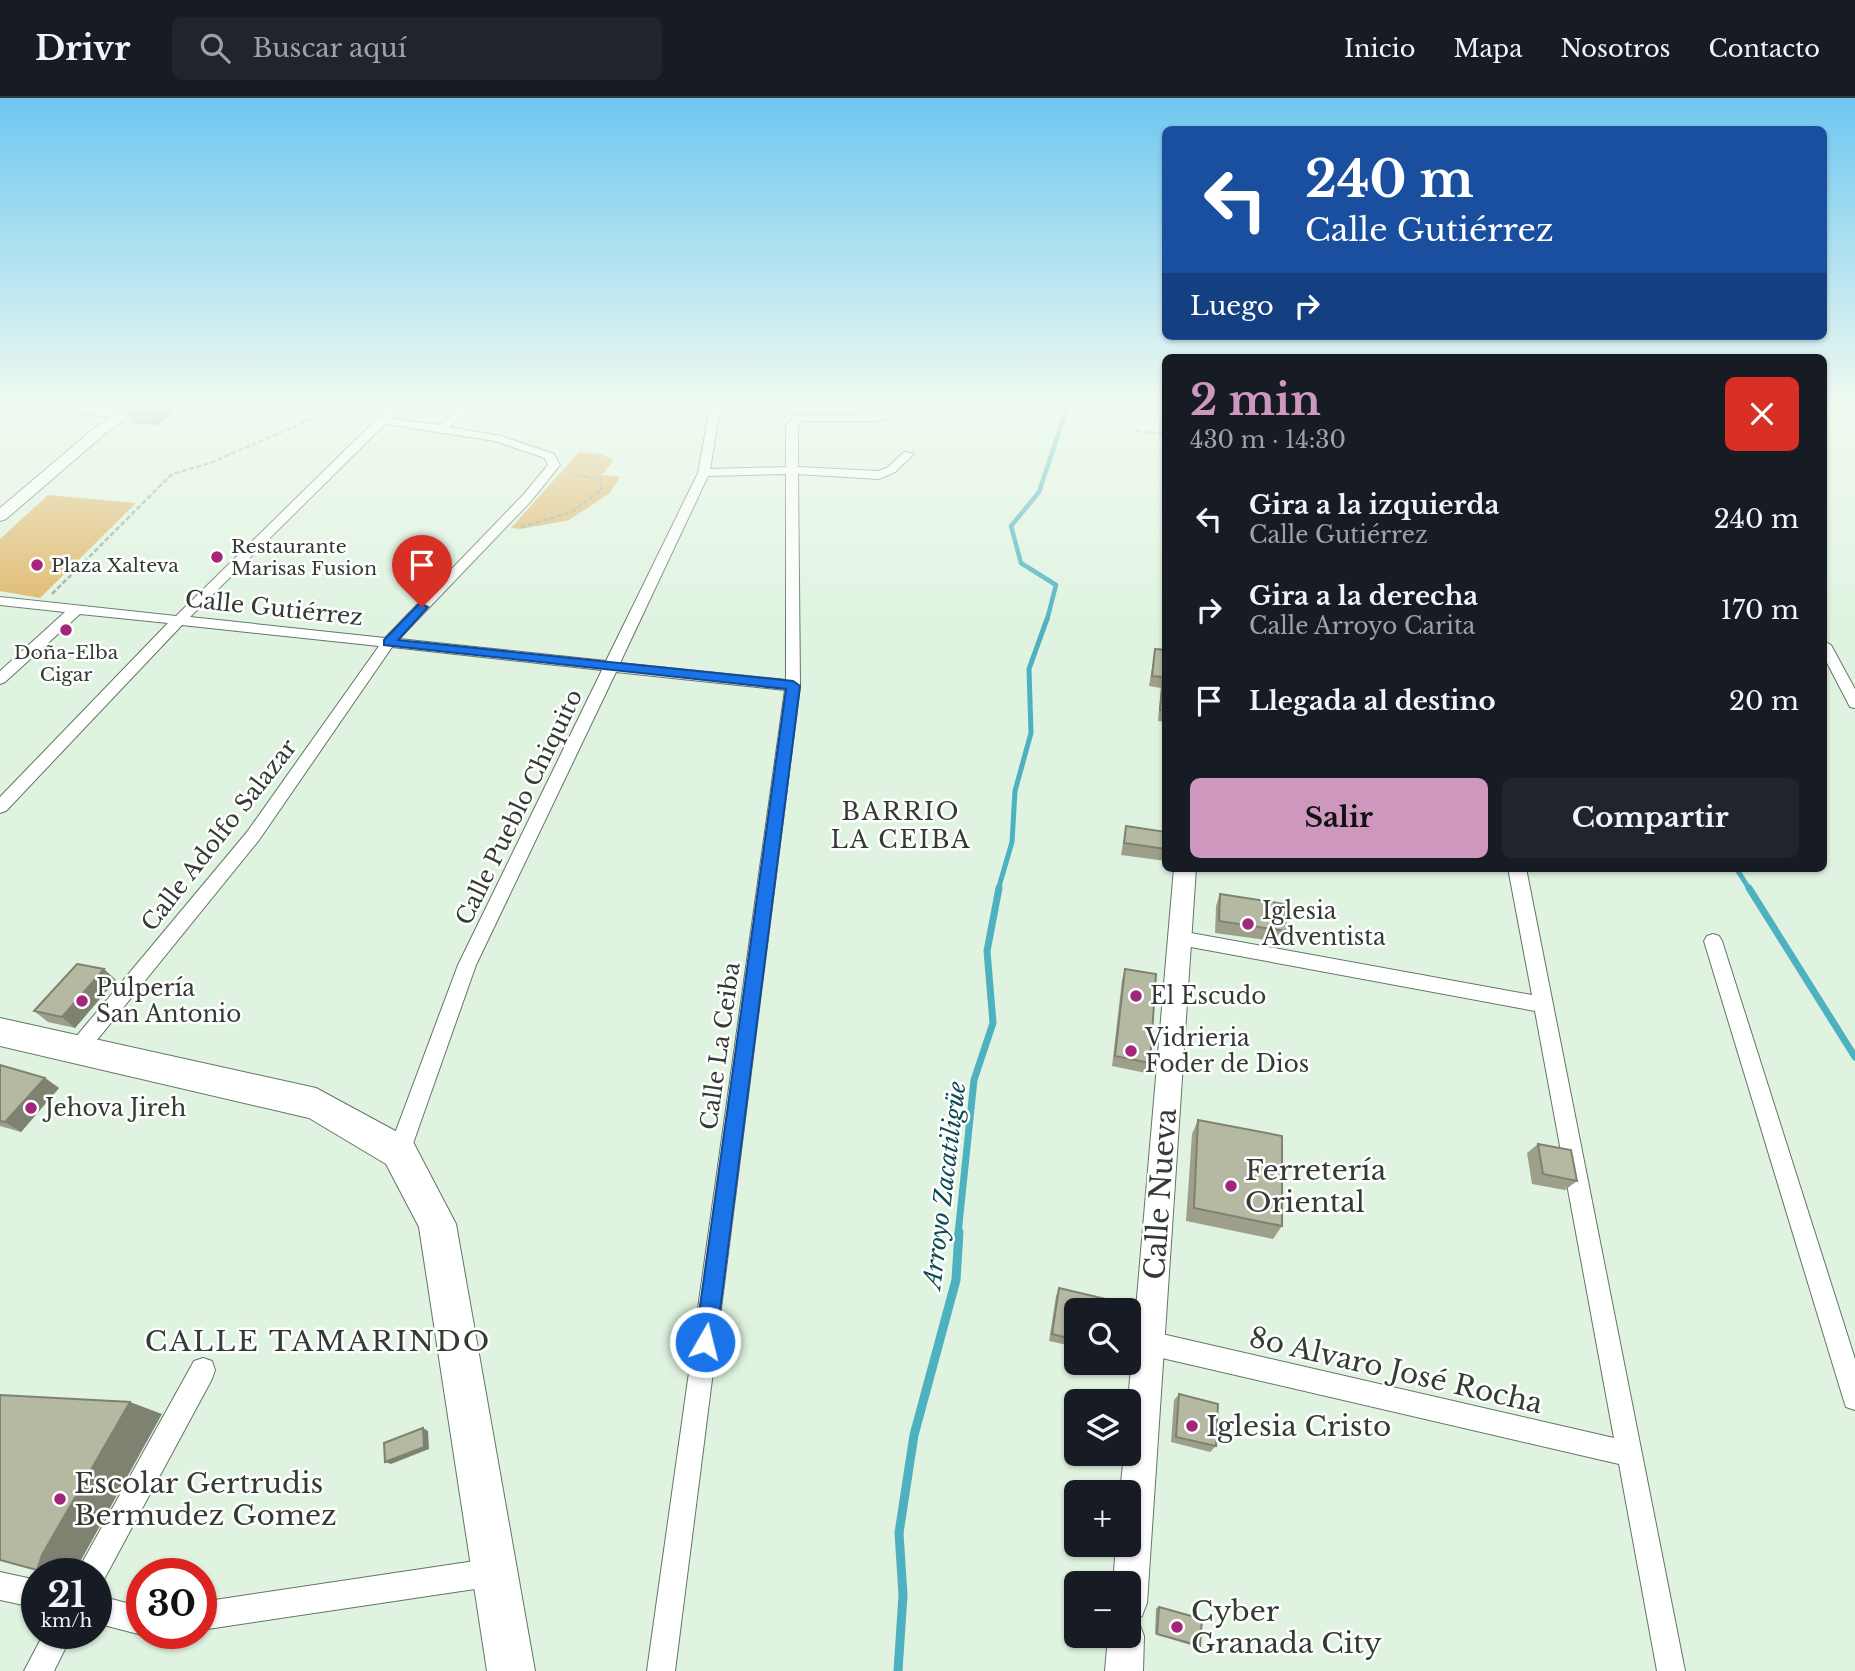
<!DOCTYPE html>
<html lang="es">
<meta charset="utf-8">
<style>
body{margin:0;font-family:"Libre Baskerville",serif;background:#20242c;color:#f1f3f6;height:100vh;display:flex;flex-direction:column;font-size:26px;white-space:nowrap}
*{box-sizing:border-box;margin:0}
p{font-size:23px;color:#9ea1a6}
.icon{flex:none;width:38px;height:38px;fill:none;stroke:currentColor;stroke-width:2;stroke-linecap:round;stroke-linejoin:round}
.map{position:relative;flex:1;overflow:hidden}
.panel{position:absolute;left:1162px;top:256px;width:665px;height:518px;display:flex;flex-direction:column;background:#171b24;border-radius:10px;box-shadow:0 2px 5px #0004}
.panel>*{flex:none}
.top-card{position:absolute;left:1162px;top:28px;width:665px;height:214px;border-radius:10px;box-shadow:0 2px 5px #0004;background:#1a4fa0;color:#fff;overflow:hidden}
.fabs{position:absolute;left:1064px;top:1200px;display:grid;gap:14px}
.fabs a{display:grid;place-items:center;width:77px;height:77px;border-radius:10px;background:#171b24;box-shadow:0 2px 5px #0004;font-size:35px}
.speed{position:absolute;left:21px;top:1460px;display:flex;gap:14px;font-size:35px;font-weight:700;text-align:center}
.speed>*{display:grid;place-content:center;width:91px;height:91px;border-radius:50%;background:#171b24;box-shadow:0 2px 5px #0004;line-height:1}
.speed small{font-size:18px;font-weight:400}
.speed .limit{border:10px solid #d22;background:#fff;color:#111}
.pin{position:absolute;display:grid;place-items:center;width:60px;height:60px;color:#fff;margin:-72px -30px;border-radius:50% 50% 50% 0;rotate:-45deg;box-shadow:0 0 7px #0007}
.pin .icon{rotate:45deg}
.me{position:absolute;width:77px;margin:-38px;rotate:8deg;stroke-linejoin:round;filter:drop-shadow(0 0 5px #0008)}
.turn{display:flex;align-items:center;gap:24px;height:147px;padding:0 28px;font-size:32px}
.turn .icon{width:91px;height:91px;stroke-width:2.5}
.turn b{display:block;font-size:49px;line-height:60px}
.then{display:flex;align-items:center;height:66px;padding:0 28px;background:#0003;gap:14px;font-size:26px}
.round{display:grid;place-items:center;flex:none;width:74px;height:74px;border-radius:10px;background:#20242c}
.headline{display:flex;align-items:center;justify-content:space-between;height:119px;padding:0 28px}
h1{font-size:42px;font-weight:700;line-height:52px;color:#ce97be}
.button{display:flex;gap:14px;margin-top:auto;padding:14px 28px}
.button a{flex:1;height:80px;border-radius:10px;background:#ce97be;color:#111;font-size:28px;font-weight:700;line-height:80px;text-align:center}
.button a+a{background:#20242c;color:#f1f3f6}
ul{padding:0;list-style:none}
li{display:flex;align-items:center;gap:21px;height:91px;padding:0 28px}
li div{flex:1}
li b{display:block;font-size:26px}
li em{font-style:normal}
header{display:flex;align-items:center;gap:42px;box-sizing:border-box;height:98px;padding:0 35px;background:#171b24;border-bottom:2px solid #363941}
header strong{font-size:33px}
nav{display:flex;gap:38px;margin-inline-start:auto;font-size:24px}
.search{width:490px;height:63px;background:#20242c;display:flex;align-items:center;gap:18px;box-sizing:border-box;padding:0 24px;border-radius:10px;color:#9ea1a6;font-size:26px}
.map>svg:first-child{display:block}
.green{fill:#dfb464}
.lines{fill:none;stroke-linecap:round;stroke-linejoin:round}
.stream-far3{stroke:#4db1c0;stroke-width:4.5}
.stream-far2{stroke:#4db1c0;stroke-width:5}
.stream-far1{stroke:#4db1c0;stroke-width:7}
.stream{stroke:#4db1c0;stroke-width:9}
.minor-casing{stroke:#647565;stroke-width:2}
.tertiary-casing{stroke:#647565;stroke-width:2}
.trunk-casing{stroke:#647565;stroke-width:2}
.path{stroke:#99a89a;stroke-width:2.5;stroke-dasharray:5 2.5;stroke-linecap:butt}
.minor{fill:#fff;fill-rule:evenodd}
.tertiary{fill:#fff;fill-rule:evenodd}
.trunk{fill:#fff;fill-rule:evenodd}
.wall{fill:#9d9f8b}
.shaded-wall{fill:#7f8271}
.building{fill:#b6b9a2;stroke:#7f8271;stroke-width:2}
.route{fill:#1a73e8;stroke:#114b97;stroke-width:2}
.poi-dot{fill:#a3267a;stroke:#fff;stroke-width:2.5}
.labels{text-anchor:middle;stroke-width:5;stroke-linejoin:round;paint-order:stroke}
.far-poi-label{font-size:19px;fill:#343b34;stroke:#fff;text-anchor:start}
.street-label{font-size:23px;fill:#343b34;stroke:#fff}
.poi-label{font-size:23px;fill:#343b34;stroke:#fff;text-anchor:start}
.neighbourhood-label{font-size:24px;letter-spacing:2px;fill:#343b34;stroke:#fff}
.water-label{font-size:24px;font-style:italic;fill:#0e4c56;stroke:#fff}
.near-poi-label{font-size:28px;fill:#343b34;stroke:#fff;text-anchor:start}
.near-street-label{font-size:28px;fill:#343b34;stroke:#fff}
.near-neighbourhood-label{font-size:28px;letter-spacing:2px;fill:#343b34;stroke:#fff}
</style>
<header>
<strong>Drivr</strong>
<div class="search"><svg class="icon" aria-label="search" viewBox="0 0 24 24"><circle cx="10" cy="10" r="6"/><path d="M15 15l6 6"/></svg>Buscar aquí</div>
<nav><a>Inicio</a><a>Mapa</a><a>Nosotros</a><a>Contacto</a></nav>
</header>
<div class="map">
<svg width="1855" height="1573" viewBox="0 0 1855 1573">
<rect width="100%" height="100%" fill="#dff3e0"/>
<path class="green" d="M579,354L601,356L614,362L602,377L620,379L610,395L569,422L521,431L511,430Z
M48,397L136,405L40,500L0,493V441Z"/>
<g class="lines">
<path class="stream-far3" d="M1047,522L1056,487L1021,465L1011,428L1039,394L1067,310"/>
<path class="stream-far2" d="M1736,770L1750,792
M998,792L1012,744L1015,693L1031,635L1029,571L1047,521"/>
<path class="stream-far1" d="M1749,790L1855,959
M958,1136L974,982L993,925L987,853L999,790"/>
<path class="stream" d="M898,1573L903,1497L899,1435L914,1337L956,1182L959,1134"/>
<defs>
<path id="minor" d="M59,310C79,310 112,307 129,318L124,321L64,313Z
M388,310H399L390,320L438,327L459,310H471L449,329L501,338L554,356L560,367L531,403L399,541L606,563L698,375L709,315L690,313L685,310H720L710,371L786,369V327L795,318L876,317L900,310H916L877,323H802L798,328V369L878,373L887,370L904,354L914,356L895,374L879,381L798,376L800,588L675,1573H647L785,592L616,574L476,867L410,1054L407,1061L399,1064L391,1061L388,1054L458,867L602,572L392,549L259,742L84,958L77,961L70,958L67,952L70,946L247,734L379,548L182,527L6,713L0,715V699L168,525L80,516L5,584L0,586V573L65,514L0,507V499L176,518ZM385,326L495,343L545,360L548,367L523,397L385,540L190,519ZM786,376V582L620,565L708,378Z
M1824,543L1831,547L1855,591V610L1850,609L1824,559Z
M1508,770H1526L1685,1573H1657L1619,1366L1149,1257L1141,1253L1137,1245L1141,1237L1149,1233L1614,1340L1535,913L1180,847L1174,845L1171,840L1174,835L1180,833L1532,897Z
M1713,836L1719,838L1722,843L1855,1261V1312L1846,1309L1843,1300L1704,843L1707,838Z
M203,1260L212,1263L215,1272L212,1281L102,1485L96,1487V1475H79L82,1465L194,1263Z
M495,1460L505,1464L509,1474L505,1484L495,1488L201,1532V1504Z
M0,1474L37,1482V1510L0,1502Z
M96,1497L142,1509V1535H147L142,1537L96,1525Z
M44,1535H73L54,1573H24Z"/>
<path id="tertiary" d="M125,310H141L107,334L6,421L0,423V410L97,328Z
M1174,770H1196L1147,1505L1142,1518L1131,1522L1139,1525L1144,1538L1143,1573H1105L1108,1538H1129V1486H1113L1116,1447H1129V1395H1120L1124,1356H1129L1128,1304Z"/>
<path id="trunk" d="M0,920L316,990L412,1042L456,1126L535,1573H487L419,1129L386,1066L309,1020L0,948Z"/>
</defs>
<use href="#minor" class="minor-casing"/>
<use href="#tertiary" class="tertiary-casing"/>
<use href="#trunk" class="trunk-casing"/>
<path class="path" d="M1136,333L1166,336
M521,429L572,414L601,392V382L567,375
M52,496L172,376L210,365L337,310"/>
<use href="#minor" class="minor"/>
<use href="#tertiary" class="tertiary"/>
<use href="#trunk" class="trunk"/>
</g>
<path class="wall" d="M133,310H179L158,327L134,326L127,314Z
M1155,551L1166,552V624L1158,623L1161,590L1149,588Z
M1126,728L1166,734V763L1121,757Z
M1220,796L1286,833L1281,844L1215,835L1216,808Z
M1125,871L1150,965L1146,975L1112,968L1122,882Z
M116,882L75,930L48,924L34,913Z
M0,967L45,980L59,990L21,1034L0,1028Z
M1198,1022L1282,1128L1273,1141L1186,1123L1192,1036Z
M1538,1046L1577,1083L1565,1092L1532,1086L1527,1055Z
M1059,1190L1076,1213V1249L1049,1243L1056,1198Z
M1179,1296L1216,1348L1210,1354L1171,1344L1174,1302Z
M1159,1509L1200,1548L1197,1549L1155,1536L1156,1510Z"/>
<path class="shaded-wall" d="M159,310H179L158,327L151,316Z
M104,871L116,882L75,930L62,919Z
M45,980L59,990L21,1034L5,1024Z
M130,1304L162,1316L80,1464L76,1475H57L37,1472L42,1457Z
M423,1330L428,1333L429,1351L391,1366L385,1364Z"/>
<path class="building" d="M133,310H159L151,316L127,314Z
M1155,551L1166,552V613L1160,612L1163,579L1152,578Z
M1126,728L1166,734V751L1124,745Z
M1220,796L1285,806L1286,833L1219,823Z
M77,866L104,871L62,919L34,913Z
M1125,871L1156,876L1150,965L1115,958Z
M0,967L45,980L5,1024L0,1023Z
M1198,1022L1282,1038V1128L1194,1110Z
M1538,1046L1571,1052L1577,1083L1543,1076Z
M1059,1190L1131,1207L1129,1233V1213H1076V1242L1052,1236Z
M1179,1296L1218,1306L1216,1348L1176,1339Z
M0,1297L130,1304L42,1457L37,1472L0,1462Z
M423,1330L424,1349L385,1364L384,1345Z
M1159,1509L1202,1521L1200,1548L1157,1536Z"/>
<linearGradient id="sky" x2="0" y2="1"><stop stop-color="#6ec7f0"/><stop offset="0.58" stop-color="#f1faf1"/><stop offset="1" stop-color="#f1faf1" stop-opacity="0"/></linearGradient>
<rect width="1855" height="530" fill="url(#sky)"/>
<path class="route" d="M422,506L428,509L398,542L793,583L800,588L716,1244L713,1251L705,1255L698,1251L695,1244L786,591L384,547V542L418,507Z"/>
<g class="poi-dot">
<circle cx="217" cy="459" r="7"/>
<circle cx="37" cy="467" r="7"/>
<circle cx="66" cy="532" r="7"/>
<circle cx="1248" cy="826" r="7"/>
<circle cx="1136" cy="898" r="7"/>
<circle cx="82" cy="903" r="7"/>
<circle cx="1131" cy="953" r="7"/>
<circle cx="31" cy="1010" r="7"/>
<circle cx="1231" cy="1088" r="7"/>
<circle cx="1192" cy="1328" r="7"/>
<circle cx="60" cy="1401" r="7"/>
<circle cx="1177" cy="1529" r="7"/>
</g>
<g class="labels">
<g class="far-poi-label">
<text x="231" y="455">Restaurante<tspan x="231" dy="22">Marisas Fusion</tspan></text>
<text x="51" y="474">Plaza Xalteva</text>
<text x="66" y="561" text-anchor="middle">Doña-Elba<tspan x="66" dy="22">Cigar</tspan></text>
</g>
<g class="street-label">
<text transform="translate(274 510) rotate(6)" y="8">Calle Gutiérrez</text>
<text transform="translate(519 709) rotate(-64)" y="8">Calle Pueblo Chiquito</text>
<text transform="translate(219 737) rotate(-52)" y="8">Calle Adolfo Salazar</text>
<text transform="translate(720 948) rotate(-82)" y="8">Calle La Ceiba</text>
</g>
<g class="poi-label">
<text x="1262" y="821">Iglesia<tspan x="1262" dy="26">Adventista</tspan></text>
<text x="96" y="898">Pulpería<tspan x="96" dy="26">San Antonio</tspan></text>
<text x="1150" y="906">El Escudo</text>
<text x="1145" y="948">Vidrieria<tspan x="1145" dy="26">Foder de Dios</tspan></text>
<text x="45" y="1018">Jehova Jireh</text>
</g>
<g class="neighbourhood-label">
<text x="901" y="722">BARRIO<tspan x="901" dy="28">LA CEIBA</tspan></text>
</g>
<g class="water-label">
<text transform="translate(945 1087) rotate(-83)" y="8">Arroyo Zacatiligüe</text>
</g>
<g class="near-poi-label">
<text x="1245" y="1082">Ferretería<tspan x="1245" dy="32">Oriental</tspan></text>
<text x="1206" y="1338">Iglesia Cristo</text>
<text x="74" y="1395">Escolar Gertrudis<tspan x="74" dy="32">Bermudez Gomez</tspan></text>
<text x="1191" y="1523">Cyber<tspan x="1191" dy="32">Granada City</tspan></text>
</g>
<g class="near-street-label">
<text transform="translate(1160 1096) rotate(-86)" y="10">Calle Nueva</text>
<text transform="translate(1396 1272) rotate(13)" y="10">8o Alvaro José Rocha</text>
</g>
<g class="near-neighbourhood-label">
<text x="318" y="1253">CALLE TAMARINDO</text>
</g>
</g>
</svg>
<div class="fabs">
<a><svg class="icon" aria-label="search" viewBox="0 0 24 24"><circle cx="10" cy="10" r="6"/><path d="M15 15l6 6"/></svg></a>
<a><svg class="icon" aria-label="layers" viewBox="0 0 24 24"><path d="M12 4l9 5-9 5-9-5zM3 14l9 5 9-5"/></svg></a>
<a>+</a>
<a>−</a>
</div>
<div class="speed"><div>21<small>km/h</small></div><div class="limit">30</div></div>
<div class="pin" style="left:422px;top:509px;background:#d93025"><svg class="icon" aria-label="arrive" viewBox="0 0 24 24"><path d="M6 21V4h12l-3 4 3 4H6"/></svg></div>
<svg class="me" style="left:705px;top:1244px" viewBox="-20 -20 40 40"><circle r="17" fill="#1a73e8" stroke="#fff" stroke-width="3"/><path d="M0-11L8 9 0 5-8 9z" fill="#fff"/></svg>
<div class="top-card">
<div class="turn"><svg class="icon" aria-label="left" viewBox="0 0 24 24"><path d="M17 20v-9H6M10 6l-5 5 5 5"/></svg><div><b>240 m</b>Calle Gutiérrez</div></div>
<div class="then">Luego<svg class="icon" aria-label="right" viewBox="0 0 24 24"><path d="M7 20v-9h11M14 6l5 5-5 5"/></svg></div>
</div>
<section class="panel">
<div class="headline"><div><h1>2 min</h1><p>430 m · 14:30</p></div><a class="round" style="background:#d93025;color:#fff"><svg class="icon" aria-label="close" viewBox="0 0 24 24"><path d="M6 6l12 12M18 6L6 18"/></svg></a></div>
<ul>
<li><svg class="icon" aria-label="left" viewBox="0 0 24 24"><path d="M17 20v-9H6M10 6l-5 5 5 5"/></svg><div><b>Gira a la izquierda</b><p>Calle Gutiérrez</p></div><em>240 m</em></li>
<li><svg class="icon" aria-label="right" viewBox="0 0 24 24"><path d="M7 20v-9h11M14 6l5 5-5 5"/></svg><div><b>Gira a la derecha</b><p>Calle Arroyo Carita</p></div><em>170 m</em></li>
<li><svg class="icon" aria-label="arrive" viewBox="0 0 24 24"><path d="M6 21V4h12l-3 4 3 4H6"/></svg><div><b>Llegada al destino</b></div><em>20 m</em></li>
</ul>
<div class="button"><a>Salir</a><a>Compartir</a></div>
</section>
</div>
